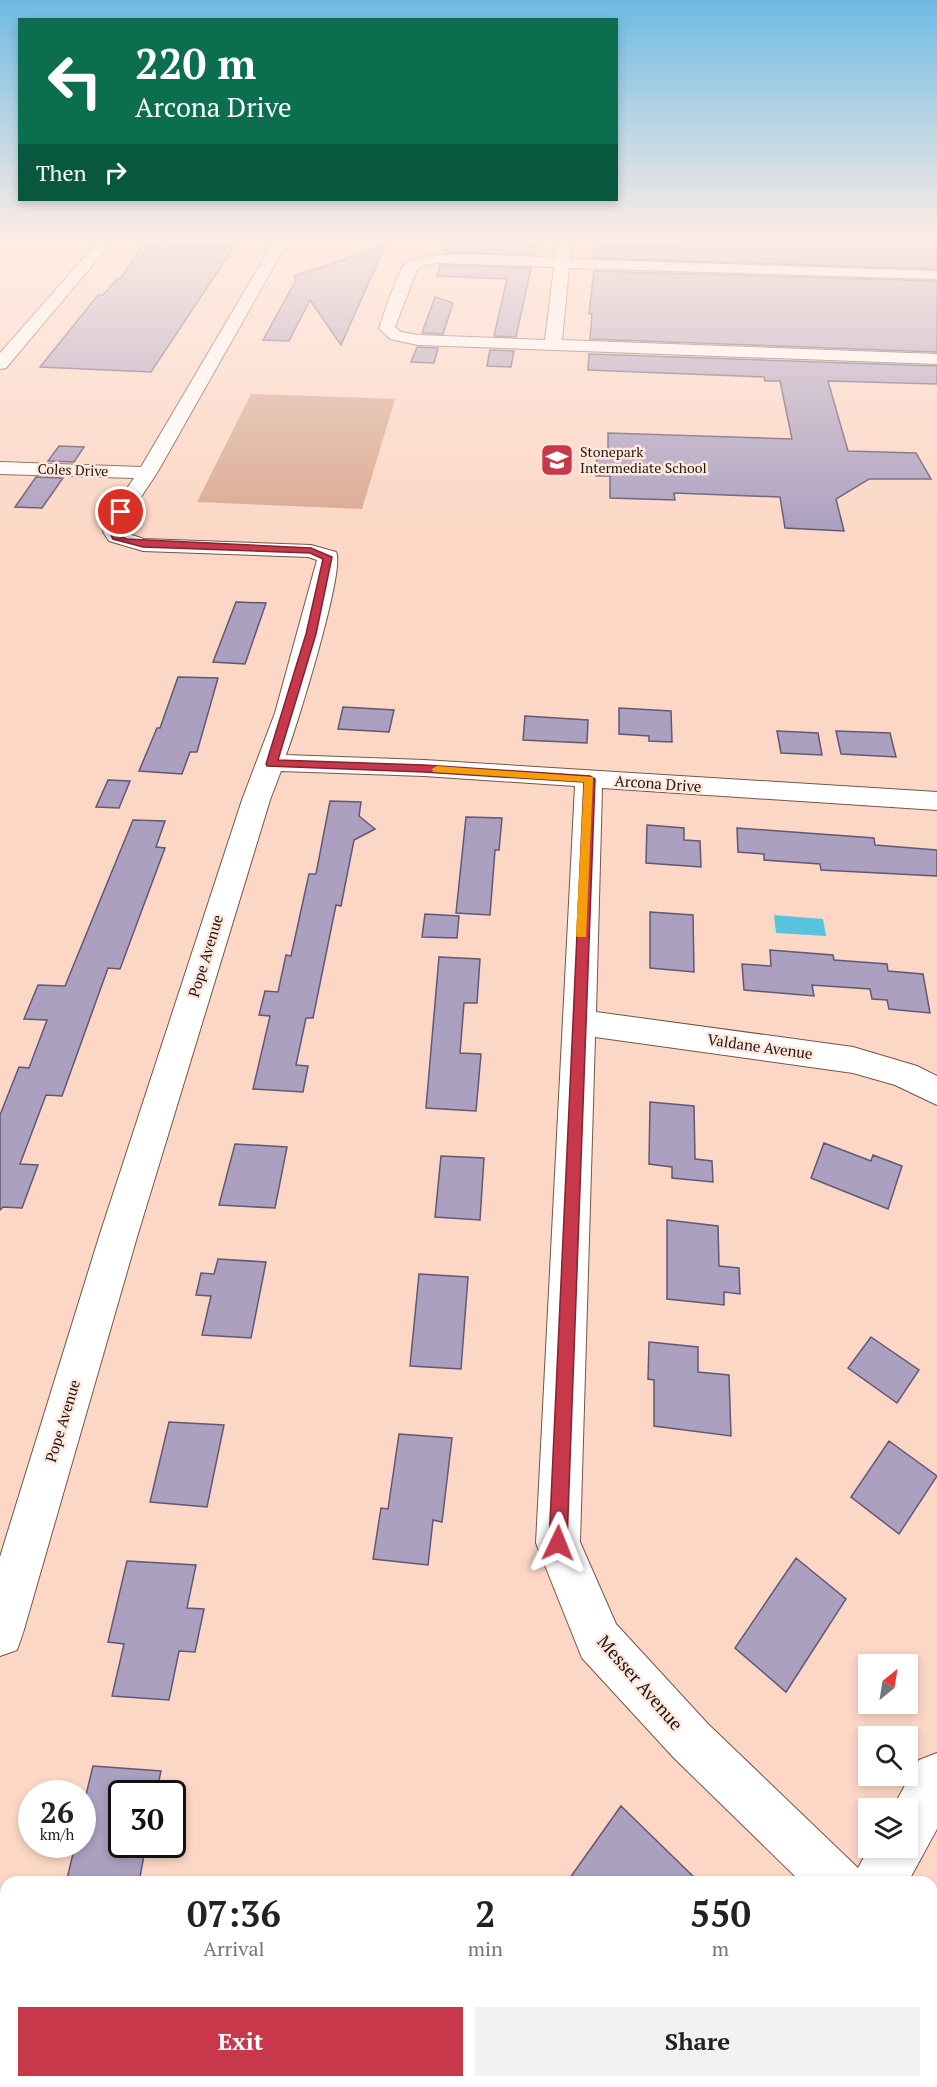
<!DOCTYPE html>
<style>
body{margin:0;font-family:"PT Serif",serif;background:#f2f2f2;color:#222;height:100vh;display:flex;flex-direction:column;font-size:22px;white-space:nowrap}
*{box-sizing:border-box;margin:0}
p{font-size:20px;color:#767676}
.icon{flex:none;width:33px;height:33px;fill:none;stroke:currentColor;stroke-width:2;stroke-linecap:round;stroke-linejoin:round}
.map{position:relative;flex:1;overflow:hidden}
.side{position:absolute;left:0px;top:1876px;width:938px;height:212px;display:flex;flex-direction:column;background:#fff;border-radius:18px 18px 0 0;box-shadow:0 3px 9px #0003}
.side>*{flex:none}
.guide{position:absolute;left:18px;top:18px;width:600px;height:183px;border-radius:0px;box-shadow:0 3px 9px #0003;background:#0b6e4f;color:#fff;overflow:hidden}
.needle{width:39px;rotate:30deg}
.controls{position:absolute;left:858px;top:1654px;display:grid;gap:12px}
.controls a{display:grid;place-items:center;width:60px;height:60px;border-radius:0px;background:#fff;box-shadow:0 3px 9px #0003;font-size:30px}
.speed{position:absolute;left:18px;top:1780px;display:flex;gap:12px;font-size:30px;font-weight:700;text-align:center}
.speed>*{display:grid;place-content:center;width:78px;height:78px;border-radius:50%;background:#fff;box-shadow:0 3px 9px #0003;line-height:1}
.speed small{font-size:15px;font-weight:400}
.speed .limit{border:3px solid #111;border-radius:9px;background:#fff;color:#111}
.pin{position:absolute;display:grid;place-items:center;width:51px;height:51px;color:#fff;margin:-26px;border:3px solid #fff;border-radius:50%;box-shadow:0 2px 6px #0007}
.me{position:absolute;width:66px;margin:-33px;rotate:2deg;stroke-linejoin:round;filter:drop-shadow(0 0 4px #0008)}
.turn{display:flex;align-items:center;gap:21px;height:126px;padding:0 18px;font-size:27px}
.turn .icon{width:78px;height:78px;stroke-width:2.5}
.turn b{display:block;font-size:42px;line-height:51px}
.then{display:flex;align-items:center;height:57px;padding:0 18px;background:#0003;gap:12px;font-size:22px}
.eta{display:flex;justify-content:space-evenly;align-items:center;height:102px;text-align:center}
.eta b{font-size:36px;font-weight:800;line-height:42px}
.button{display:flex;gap:12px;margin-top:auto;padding:12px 18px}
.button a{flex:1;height:69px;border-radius:0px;background:#c8384b;color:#fff;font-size:24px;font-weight:800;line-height:69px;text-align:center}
.button a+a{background:#f2f2f2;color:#222}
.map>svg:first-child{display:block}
.green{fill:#d9a992}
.water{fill:#58c3dd}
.building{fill:#aca0c0;stroke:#625774;stroke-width:1.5}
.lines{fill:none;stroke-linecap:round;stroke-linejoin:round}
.minor-casing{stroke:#755647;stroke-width:2}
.secondary-casing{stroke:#755647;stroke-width:2}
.minor{fill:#fff;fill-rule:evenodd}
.secondary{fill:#fff;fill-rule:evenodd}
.route{fill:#c8384b;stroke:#822431;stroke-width:1.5}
.slow{fill:#f59e0b}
.labels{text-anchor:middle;stroke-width:5;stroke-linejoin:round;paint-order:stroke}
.far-poi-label{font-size:14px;fill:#231610;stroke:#ffe8dd;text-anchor:start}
.far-street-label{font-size:14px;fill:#231610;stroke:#ffe8dd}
.street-label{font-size:15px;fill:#231610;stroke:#ffe8dd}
.near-street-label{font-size:18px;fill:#231610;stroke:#ffe8dd}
</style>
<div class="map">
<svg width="937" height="2087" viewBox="0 0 937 2087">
<rect width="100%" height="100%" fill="#fcd7c6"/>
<path class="green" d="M251,394L395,399L362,509L197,502Z"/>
<path class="water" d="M774,915L823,919L826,936L776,933Z"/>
<path class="building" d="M717,236L937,238V269L594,258V244L719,249Z
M448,241L516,242L538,244L535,255L444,253Z
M142,246L234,247L151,372L40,367L98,295H103L118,278H121Z
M385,246L341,345L310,300L289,341L263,340L296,280L294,276Z
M440,265L531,268L516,337L494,336L507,279L437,276Z
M594,271L937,281V352L590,339L592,314H589Z
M435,297L453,303L443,334L422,333Z
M417,347L438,348L434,363L411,362Z
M490,350L514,351L511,367L487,366Z
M589,354L937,366V384L828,381L848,451L916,453L931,479H869L836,499L844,531L785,528L780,497L674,493L675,500L610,498V476H596L597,450H608V433L792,439L780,381H765L764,377L588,370Z
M59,446L84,447L74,462L48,461Z
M36,477L63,478L42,508L15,507Z
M236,602L266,603L245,664L213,662Z
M178,677L218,678L197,752H190L182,774L139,771L157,728H160Z
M343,707L394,710L389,732L338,729Z
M619,708L671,711L672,742L649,741V736L619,734Z
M525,716L588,720L587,743L523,740Z
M777,731L818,733L822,755L781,753Z
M836,731L890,733L896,757L841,754Z
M108,780L130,781L119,808L96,807Z
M330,801L361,802L359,816L375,829L354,840L341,906L336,905L313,1018H306L296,1065L308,1066L303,1092L253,1089L270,1016L259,1015L265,991L278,992L286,955L291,956L309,874H316Z
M466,817L502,818L499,850H495L490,915L456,913Z
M133,820L165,821L156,847L165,848L120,969L108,968L62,1096L46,1095L20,1164L38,1165L22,1208L3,1207L0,1210V1115L19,1067L29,1068L47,1020L24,1019L38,985L65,986Z
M647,825L684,828V840L700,841L701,867L646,863Z
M737,828L874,838L875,845L937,850V876L821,870L820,864L764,860V854L738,852Z
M650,912L693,915L694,972L650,968Z
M425,914L459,916L457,938L422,937Z
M770,950L833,955L834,960L887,964L888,971L923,974L930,1013L889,1009L887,1000L872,999L870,989L812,985L814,996L744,990L742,964L771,966Z
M439,957L480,959L477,1003H464L460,1053L481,1054L476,1111L426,1108Z
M650,1102L694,1106L695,1159L712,1161L713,1182L672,1178V1167L649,1164Z
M824,1143L871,1161L873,1155L902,1166L888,1209L811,1178Z
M235,1144L287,1147L275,1208L219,1205Z
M441,1156L484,1158L480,1220L435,1217Z
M667,1220L718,1226L719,1266L739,1268L740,1294L724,1292V1305L667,1299Z
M218,1259L266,1262L251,1338L202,1335L211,1296L196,1295L201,1273L214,1274Z
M419,1274L468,1277L461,1369L410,1366Z
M871,1337L919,1370L897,1403L848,1368Z
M649,1342L698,1347V1372L729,1375L731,1436L654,1426V1380L648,1379Z
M169,1422L224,1425L207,1507L150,1502Z
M399,1434L452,1438L442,1522L433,1520L428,1565L373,1559L381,1508L388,1509Z
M889,1441L937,1476L899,1534L851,1497Z
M796,1558L846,1599L786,1692L735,1648Z
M127,1561L196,1565L187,1608L204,1609L195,1652L179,1651L169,1700L112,1696L124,1644L108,1642Z
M93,1766L161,1771L156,1794H122V1845H146L139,1882H86L67,1879L75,1845H82V1811Z
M621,1806L699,1882H567Z"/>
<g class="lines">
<defs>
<path id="minor" d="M277,236H291L157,473L131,512L123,532L144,539L311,545L336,552C346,568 296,729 286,755L424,760L937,792V810L602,788L596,1012L853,1047L917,1066L937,1076V1105L895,1085L853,1073L595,1037L580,1542L616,1624L708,1724L858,1868L869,1848H908V1809H892L919,1760L937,1753V1829L908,1882H801L674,1758L582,1658L536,1543L575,786L424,776L281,771L270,800L137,1237L23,1633L17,1650L0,1656V1557L99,1237L242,800L275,713L317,560L308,557L143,551L109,541L103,532L111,512L134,478L0,474V462L141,467Z
M558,236H572L570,259L937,271V279L569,268L562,340L937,354V364L418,345L390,339L379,328C384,315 397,272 405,264C424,247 526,257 555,258ZM437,263L554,267L545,340L418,335L401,332L395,327L417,270L423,266Z
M705,2082H764L762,2087H703Z"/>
<path id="secondary" d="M103,236H117L6,368L0,369V353Z"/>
</defs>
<use href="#minor" class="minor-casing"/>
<use href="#secondary" class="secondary-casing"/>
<use href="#minor" class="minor"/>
<use href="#secondary" class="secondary"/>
</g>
<linearGradient id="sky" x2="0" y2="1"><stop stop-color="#6ebae4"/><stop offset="0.45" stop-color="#feede5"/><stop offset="1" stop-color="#feede5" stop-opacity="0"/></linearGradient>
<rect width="937" height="528" fill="url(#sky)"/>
<path class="route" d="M121,509L125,512L117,531L119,536L127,539L311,548L332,557L316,634L278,760L424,765L590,776L595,779L567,1543L565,1550L558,1552L551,1550L549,1543L584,782L424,772L267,766L266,764L306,634L323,559L310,553L143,547L113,539L109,531L117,512Z"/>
<path class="slow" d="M437,766L593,777L586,937H577L576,934L584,782L433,772L432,769Z"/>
<defs>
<symbol id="school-square" viewBox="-11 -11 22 22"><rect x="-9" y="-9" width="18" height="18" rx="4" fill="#c8384b" stroke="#ffe8dd"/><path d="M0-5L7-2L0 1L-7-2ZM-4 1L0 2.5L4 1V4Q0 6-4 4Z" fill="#fff"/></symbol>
</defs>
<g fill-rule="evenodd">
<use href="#school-square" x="538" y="441" width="38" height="38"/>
</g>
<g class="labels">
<g class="far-poi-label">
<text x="580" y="457">Stonepark<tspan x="580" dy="16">Intermediate School</tspan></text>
</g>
<g class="far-street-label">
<text transform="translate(73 470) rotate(2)" y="5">Coles Drive</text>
</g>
<g class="street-label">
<text transform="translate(658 784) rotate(4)" y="5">Arcona Drive</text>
<text transform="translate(206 956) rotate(-73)" y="5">Pope Avenue</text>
<text transform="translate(760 1047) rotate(8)" y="5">Valdane Avenue</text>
<text transform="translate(63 1421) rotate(-73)" y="5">Pope Avenue</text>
</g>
<g class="near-street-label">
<text transform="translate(640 1683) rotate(49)" y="6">Messer Avenue</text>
</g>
</g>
</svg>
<div class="controls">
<a><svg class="needle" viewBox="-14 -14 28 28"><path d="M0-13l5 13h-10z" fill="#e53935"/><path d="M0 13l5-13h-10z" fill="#767676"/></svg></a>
<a><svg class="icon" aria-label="search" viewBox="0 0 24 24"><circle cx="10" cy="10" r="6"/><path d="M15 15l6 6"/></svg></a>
<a><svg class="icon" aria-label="layers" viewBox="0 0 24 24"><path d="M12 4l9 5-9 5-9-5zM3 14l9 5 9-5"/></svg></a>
</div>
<div class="speed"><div>26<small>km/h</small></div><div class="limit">30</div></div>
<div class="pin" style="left:121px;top:512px;background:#d93025"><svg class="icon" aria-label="arrive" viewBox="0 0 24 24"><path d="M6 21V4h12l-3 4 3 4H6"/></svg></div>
<svg class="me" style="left:558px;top:1543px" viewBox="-20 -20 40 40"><path d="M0-17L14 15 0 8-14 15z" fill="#c8384b" stroke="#fff" stroke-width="4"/></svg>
<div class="guide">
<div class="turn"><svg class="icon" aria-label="left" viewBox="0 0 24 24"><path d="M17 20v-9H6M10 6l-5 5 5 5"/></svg><div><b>220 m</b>Arcona Drive</div></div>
<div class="then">Then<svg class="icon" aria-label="right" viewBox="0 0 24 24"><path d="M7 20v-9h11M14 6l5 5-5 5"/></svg></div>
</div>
<section class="side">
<div class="eta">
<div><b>07:36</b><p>Arrival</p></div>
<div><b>2</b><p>min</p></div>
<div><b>550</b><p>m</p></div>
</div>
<div class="button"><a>Exit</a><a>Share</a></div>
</section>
</div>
